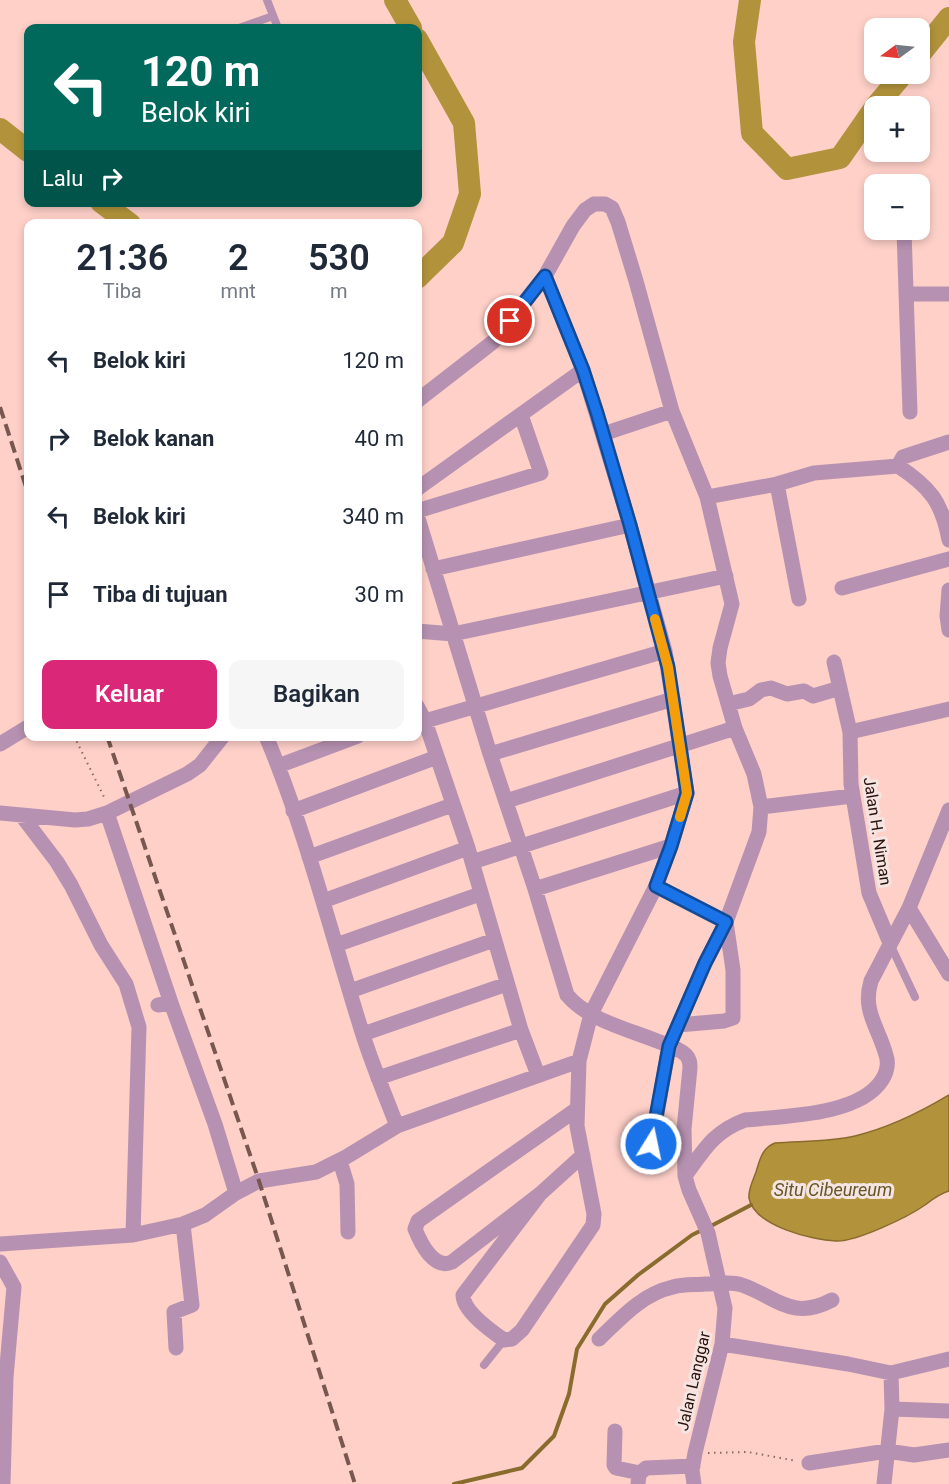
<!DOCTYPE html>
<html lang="id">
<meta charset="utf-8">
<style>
body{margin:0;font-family:Roboto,sans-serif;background:#f6f6f7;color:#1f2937;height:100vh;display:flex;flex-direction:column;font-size:22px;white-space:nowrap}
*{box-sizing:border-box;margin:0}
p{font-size:20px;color:#747a83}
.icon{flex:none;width:33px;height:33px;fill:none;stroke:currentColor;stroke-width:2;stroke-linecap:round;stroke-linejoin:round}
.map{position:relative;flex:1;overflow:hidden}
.panel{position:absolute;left:24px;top:219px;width:398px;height:522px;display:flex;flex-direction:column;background:#fff;border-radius:12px;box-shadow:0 3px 9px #0003}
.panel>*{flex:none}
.top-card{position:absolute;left:24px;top:24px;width:398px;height:183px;border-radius:12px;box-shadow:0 3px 9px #0003;background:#00695c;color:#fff;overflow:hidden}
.needle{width:39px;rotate:255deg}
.fabs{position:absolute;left:864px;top:18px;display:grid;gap:12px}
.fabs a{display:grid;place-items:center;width:66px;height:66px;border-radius:12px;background:#fff;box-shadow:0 3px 9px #0003;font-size:30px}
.pin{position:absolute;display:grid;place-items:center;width:51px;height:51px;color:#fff;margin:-26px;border:3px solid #fff;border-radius:50%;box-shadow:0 2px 6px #0007}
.me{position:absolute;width:66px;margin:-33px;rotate:10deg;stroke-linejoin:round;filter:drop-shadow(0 0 4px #0008)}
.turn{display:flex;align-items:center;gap:21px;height:126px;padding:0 18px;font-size:27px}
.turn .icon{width:78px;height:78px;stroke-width:2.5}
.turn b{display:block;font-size:42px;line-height:51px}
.then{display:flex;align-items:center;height:57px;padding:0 18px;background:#0003;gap:12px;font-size:22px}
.eta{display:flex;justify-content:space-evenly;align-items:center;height:102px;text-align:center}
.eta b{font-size:36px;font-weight:600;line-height:42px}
.primary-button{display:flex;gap:12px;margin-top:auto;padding:12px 18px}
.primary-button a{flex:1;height:69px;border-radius:12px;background:#db2777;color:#fff;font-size:24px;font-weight:600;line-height:69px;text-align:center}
.primary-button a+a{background:#f6f6f7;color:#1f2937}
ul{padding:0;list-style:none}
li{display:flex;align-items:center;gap:18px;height:78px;padding:0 18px}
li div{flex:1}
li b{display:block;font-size:22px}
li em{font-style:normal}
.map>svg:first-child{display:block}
.water{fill:#b2933b;stroke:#896c2d;stroke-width:1.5}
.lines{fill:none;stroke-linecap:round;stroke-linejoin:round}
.stream{stroke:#896c2d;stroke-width:4}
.river{stroke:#b2933b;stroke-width:22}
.path{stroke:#8b6862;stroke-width:2;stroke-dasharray:1.5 4.5;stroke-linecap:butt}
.service{stroke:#b691b1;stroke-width:8}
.minor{stroke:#b691b1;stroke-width:15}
.rail{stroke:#785751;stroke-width:4;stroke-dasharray:12 6;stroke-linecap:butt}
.route-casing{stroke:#114b97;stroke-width:15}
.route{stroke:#1a73e8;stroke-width:10}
.slow{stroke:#f59e0b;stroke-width:10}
.labels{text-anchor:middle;stroke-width:6;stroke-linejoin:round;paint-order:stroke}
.street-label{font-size:16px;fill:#2a100c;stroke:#f5e5e2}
.water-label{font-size:18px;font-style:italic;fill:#675627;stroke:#f5e5e2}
</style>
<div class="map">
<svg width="949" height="1484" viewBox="0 0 949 1484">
<rect width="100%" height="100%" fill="#fed0c8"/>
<path class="water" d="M949,1095V1191C939,1194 933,1199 925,1205C908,1217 856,1242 836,1241C812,1240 754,1226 749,1198C748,1190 753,1180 756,1172C760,1159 762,1148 775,1143C801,1141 829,1142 855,1136C889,1128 919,1113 949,1095Z"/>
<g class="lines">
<path class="stream" d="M709,1227L751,1205
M454,1484L522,1468L554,1436L569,1394L577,1349L605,1304L638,1275L692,1235L702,1230"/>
<path class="river" d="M395,0L411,28
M750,0L744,42L752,133L787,169L840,158L874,109
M417,39L464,123L470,194L453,243L417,278
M920,54L949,18
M876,106L903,74
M0,129L28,151
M101,202L130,224"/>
<path class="path" d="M74,736L105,799
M708,1453L748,1452L797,1461"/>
<path class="service" d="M267,0L278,28
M239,28L273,16
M890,944L915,997
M484,1365L504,1340"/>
<path class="minor" d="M904,230L910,412
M906,294H949
M417,401L493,342L545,276L573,226L585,210L594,204H605L612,208L618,222L636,281L672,411L707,497L732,604L720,648L718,663L720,676L735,728L754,774L761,807L759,832L726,922L705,963L669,1046L648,1164
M603,434L672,411
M898,466C930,487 942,502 949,540
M777,484L799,599
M417,489L583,370
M707,497L777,484L814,473L898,466L903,457L949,442
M417,511L541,473L521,415
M417,515L490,754L535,889L567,995C588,1020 627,1029 657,1041C666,1044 679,1048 686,1055C690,1059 690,1063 690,1068L684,1129L685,1176
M433,569L630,525
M842,588L949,559
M949,590L947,616L949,630
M417,631L453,634L726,576
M834,662L850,732L851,784L869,893L890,943
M728,704L749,699L761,690L771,688L787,694L804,691L813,696L840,688
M417,706L425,721L468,848L521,1030L538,1075
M425,721L665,651
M850,732L949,709
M266,736C306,832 331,933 362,1032C372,1064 385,1095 397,1126
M0,744L28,727
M490,754L673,699
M278,766L358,736
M506,801L735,728
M761,807L852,796
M293,811L437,757
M0,813L75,820L88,819L107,813L187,774L200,765L223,736
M107,813L171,1003
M22,816L57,862L71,885L101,945L126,984L139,1027L133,1235
M309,857L452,805
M472,862L687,793
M656,886L726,922L733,970V1018L724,1021L678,1025
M535,889L671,846
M323,901L468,848
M909,908L949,974
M336,945L480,894
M350,991L494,940
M158,1005L171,1003L215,1124L236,1193
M363,1034L507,984
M378,1078L521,1030
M577,1109L418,1221L415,1229C421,1244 434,1270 452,1262L540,1194L583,1155
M340,1161L347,1184L348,1232
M540,1194L463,1295C463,1311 491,1331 504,1340L512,1339L522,1330L593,1225L594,1214L577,1126L579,1061L591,1014L656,886L671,846L687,793L665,651L630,525L583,370L545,276
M0,1244L133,1235L183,1224L205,1215L236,1193L259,1181L316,1172L346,1157L397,1126L579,1061
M0,1262L14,1287L6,1377L3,1484
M599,1339C621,1318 642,1294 673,1287C683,1284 695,1285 705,1284C717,1284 730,1281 742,1285C778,1298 792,1321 832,1300
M722,1344L848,1364L891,1373L949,1359
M176,1348L174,1312L192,1305L183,1224
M892,1409L949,1411
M615,1431L614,1465L616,1468L640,1473
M809,1463L887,1451L914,1455L949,1450
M638,1484L639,1474L646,1468L693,1466
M694,1484L692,1470L695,1453L722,1344L725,1308L708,1233L689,1190L685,1176C704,1150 713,1132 745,1120C783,1116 859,1116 882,1080C887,1072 889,1064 886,1055C878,1026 862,1011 871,981L909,908L949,810
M884,1484L892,1409L891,1373"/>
<path class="rail" d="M0,407L28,493
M107,736L259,1181L355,1484"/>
</g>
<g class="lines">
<defs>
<path id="route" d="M510,321L545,276L583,370L597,413L630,525L668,667L687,793L671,846L656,886L726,922L705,963L669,1046L651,1144"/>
</defs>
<use href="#route" class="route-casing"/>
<use href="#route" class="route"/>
<path class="slow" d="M655,619L668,667L687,793L680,817"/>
</g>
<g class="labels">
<g class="street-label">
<text transform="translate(878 831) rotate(81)" y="6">Jalan H. Niman</text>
<text transform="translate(693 1381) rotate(-77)" y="6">Jalan Langgar</text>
</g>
<g class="water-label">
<text x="833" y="1196">Situ Cibeureum</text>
</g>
</g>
</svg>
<div class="fabs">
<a><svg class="needle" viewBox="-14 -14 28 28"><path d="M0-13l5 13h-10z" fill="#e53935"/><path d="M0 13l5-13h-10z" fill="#747a83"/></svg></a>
<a>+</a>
<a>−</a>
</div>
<div class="pin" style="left:510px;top:321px;background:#d93025"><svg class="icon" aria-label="arrive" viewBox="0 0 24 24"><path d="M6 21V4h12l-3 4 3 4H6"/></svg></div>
<svg class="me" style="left:651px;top:1144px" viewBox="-20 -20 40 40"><circle r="17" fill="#1a73e8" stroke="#fff" stroke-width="3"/><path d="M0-11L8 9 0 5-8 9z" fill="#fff"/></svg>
<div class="top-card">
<div class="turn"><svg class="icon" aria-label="left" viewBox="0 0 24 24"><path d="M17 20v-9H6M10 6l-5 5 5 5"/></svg><div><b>120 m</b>Belok kiri</div></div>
<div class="then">Lalu<svg class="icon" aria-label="right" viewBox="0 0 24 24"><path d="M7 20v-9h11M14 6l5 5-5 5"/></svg></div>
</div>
<section class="panel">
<div class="eta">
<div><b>21:36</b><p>Tiba</p></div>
<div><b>2</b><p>mnt</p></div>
<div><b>530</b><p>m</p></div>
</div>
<ul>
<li><svg class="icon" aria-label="left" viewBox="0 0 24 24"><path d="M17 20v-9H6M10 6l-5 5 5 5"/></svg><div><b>Belok kiri</b></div><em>120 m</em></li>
<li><svg class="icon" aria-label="right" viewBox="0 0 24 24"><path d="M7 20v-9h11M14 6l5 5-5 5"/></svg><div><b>Belok kanan</b></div><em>40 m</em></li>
<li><svg class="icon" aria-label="left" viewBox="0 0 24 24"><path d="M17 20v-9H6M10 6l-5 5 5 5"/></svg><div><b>Belok kiri</b></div><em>340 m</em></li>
<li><svg class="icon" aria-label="arrive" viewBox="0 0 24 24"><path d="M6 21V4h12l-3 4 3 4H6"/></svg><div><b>Tiba di tujuan</b></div><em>30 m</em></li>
</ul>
<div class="primary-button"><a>Keluar</a><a>Bagikan</a></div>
</section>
</div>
